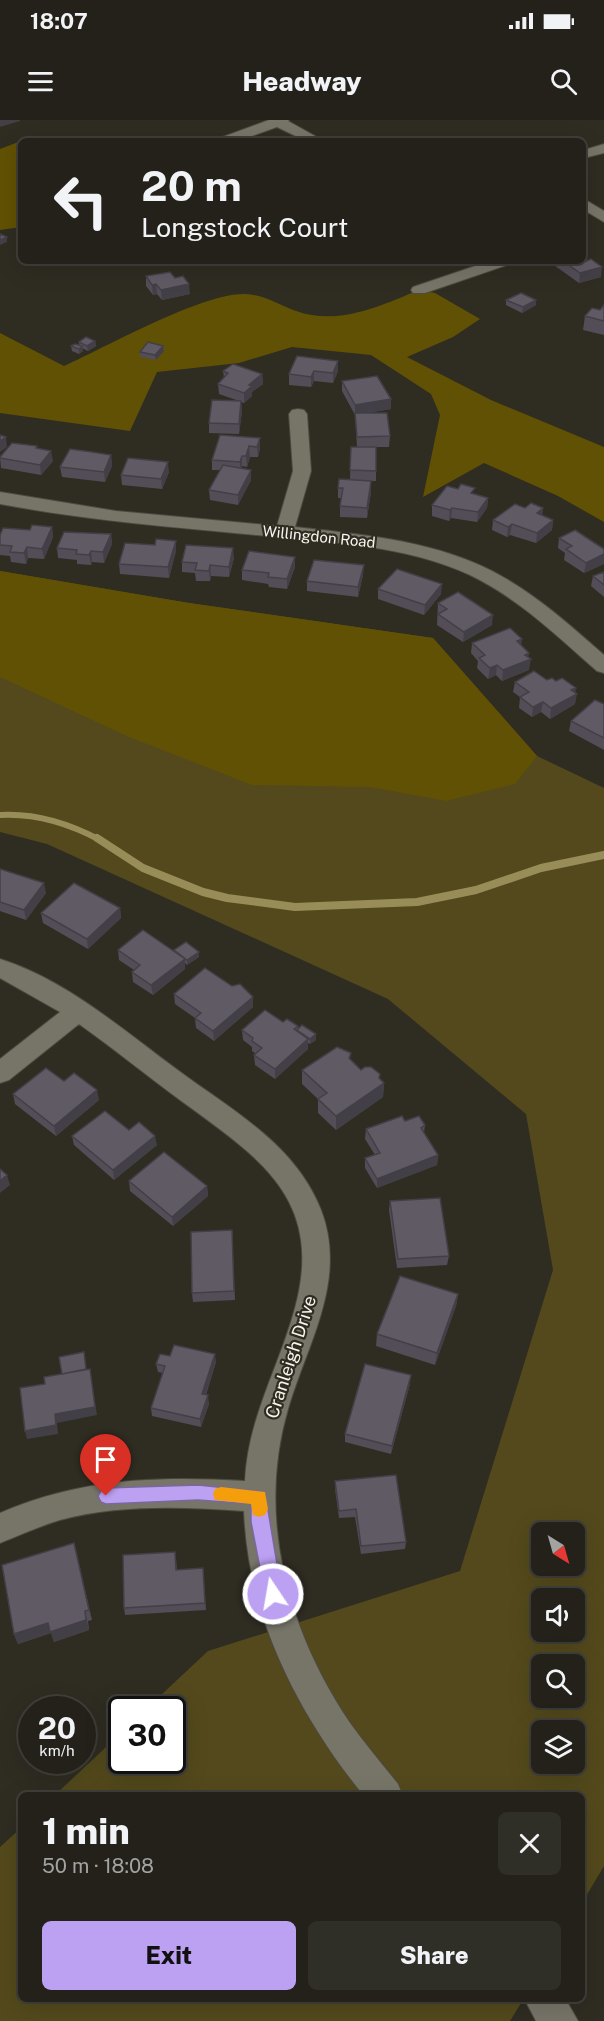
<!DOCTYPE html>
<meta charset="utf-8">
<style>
body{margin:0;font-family:"Public Sans",sans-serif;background:#2f2e27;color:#f1f3f6;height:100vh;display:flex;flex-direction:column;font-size:22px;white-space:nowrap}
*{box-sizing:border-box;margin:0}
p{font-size:20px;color:#a3a3a2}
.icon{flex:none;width:33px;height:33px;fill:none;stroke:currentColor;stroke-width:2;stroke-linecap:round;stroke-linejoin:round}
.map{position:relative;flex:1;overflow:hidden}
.panel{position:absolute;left:18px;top:1672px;width:567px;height:210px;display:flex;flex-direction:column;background:#23211a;border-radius:9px;box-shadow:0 6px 24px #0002,0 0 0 2px #403e39}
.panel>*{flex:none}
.hud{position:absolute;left:18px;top:18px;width:568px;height:126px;border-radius:9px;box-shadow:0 6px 24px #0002,0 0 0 2px #403e39;background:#23211a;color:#f1f3f6;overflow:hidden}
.needle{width:39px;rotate:143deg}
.tools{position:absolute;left:531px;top:1402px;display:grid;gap:12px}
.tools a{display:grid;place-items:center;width:54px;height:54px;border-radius:9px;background:#23211a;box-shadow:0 6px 24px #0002,0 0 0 2px #403e39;font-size:30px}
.speed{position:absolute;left:18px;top:1576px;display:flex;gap:12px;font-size:30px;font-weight:700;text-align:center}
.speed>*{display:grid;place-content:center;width:78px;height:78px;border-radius:50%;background:#23211a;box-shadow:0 6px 24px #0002,0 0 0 2px #403e39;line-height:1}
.speed small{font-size:15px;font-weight:400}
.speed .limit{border:3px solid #111;border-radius:9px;background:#fff;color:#111}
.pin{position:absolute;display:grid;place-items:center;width:51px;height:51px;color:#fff;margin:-62px -26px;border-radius:50% 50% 50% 0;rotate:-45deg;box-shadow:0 0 6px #0007}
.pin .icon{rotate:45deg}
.me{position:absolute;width:66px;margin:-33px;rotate:348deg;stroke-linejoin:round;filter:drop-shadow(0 0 4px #0008)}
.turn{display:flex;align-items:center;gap:21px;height:126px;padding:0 24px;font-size:27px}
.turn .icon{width:78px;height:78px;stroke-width:2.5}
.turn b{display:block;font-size:42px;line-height:51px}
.round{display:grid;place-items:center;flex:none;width:63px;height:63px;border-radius:9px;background:#2f2e27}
.head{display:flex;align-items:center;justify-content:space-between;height:102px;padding:0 24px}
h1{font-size:36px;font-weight:800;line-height:45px}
.primary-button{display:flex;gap:12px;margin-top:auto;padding:12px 24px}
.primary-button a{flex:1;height:69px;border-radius:9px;background:#bca0f2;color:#111;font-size:24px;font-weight:800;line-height:69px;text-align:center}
.primary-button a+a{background:#2f2e27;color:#f1f3f6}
.status{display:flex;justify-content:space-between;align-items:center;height:42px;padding:0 30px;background:#23211a;direction:ltr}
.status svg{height:16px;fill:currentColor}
header{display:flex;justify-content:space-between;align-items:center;height:78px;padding:0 24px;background:#23211a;font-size:27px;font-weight:800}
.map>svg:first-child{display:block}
.green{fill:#53491c;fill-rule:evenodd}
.forest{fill:#615104}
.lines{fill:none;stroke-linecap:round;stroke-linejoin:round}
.stream-far1{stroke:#988c59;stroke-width:6}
.stream{stroke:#988c59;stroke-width:8}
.minor-casing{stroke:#4d4a41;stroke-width:2}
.minor{fill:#777468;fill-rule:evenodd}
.wall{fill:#534d57}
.shaded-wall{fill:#433f47}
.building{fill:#605a65;stroke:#433f47;stroke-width:1.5}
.route{fill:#bca0f2;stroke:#7a689d;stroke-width:1.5}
.slow{fill:#f59e0b}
.labels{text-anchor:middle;stroke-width:4.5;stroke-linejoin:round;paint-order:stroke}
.far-street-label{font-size:15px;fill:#f6f4ed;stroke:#2f2c22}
.street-label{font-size:18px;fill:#f6f4ed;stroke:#2f2c22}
</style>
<div class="status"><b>18:07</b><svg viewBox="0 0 49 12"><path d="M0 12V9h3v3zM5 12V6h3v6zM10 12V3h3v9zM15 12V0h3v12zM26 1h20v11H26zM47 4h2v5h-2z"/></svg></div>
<header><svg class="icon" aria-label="menu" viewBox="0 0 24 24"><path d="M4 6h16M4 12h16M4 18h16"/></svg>Headway<svg class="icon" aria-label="search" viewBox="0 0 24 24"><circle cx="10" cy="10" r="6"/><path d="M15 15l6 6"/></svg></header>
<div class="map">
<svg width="604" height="1901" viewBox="0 0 604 1901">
<rect width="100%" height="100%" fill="#2f2c22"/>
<path class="green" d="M0,451L189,483L433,518L537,636L604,668V1746L582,1783V1676L55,1675L121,1613L122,1641H172V1590H145L208,1531L460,1451L553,1150L526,994L388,879L47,724L0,712ZM542,1413H574V1446H542ZM542,1479H574V1512H542ZM542,1545H574V1578H542ZM542,1611H574V1644H542Z
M21,1708V1880H523L510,1901H0V1727Z"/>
<path class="forest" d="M21,21V107L0,110V29Z
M419,170L435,173L480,199L453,217L407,237L491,280L604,327V402L558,376L484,343L423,377L440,295L431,274L371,235L292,227L239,243L157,252L130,311L0,293V213L64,246C106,227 202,173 245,174C265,175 279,185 296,191C338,206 380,186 419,170Z
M0,451L189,483L433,518L537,636L515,664L446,681L370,667L252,665L129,617L0,557Z"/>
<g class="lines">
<path class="stream-far1" d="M0,695C34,693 70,704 100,720"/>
<path class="stream" d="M97,718L143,748L203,772L227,778L295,787L417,782L476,770L541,748L604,735"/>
<defs>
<path id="minor" d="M269,0H289L288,1L324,21H306L277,7L238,21H218L220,18Z
M604,24V33L584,38V30Z
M584,79L604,91V102L584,90Z
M490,141H513L510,144L425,173H413L411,170L413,167Z
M298,289L304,290L307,294L311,351L295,407C365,415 441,421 503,457C540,478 572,507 604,535V553L597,551C557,516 518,478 470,455C405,425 327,422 257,415C171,407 85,400 0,384V372L116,391L277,406L293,351L289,294L292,290Z
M0,839C67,860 124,911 179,951C233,991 295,1024 321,1090C348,1160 307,1224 288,1289C256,1398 288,1511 350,1603C365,1624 382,1644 398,1664L403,1676H364C298,1594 248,1497 244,1391C184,1387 120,1384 60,1400C40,1406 20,1415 0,1423V1393C81,1358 158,1356 245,1361C248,1297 279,1248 295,1188C325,1078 258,1037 180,980C146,955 113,928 79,904L9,960L0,963V939L60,892L0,858Z
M525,1880H566L578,1901H536Z"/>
</defs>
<use href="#minor" class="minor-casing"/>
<use href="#minor" class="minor"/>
</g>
<path class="wall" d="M551,141H583L601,157L579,163L551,143Z
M146,156L190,174L162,180L157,174L153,175L146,166Z
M506,180L536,185L522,193L506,185Z
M604,185V215L583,210L585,196L600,190Z
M95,221L96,226L88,231L82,228L83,231L79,234L72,231L71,226L79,225V222Z
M163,226L164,231L156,240L140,237V232Z
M338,241V251L333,263L314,261L311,267L289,265V254Z
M223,251L262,254L263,264L252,272V276L244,283L241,282L242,291L239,314L209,313V303L239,281L219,274L218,264L224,258Z
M342,261L391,289L366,293L390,316L389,327H357L355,295L342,271Z
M220,315L260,328L258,337H250L247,347L242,346V348L251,360L238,385L210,380L209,370L220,350H212V340Z
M351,327H376V361H358L371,372L367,398L340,397V386L341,378H338V368L350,360Z
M38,328L53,341L41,355L1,348L0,337Z
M111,335L112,346L105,362L62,357L60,347Z
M169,352L162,369L122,365L121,355Z
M474,374L488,378L487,388L477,402L451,398L449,401L432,396V385Z
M525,388H543L542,395L553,400L552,410L536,423L510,415L507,417L492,410L493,400Z
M52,407L53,417L44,439L28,438L26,444L11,442L10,436L0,435V415Z
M111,414L112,424L104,443L92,442L91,445L77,444V440L58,438L57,428Z
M559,418L604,429V444L584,453L564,440L565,433L558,428Z
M176,421V431L169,458L120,454L119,444L155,425Z
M295,437V447L287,469L269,467L268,464L242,460V450Z
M234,438L229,457L211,456L210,461H196L195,453L182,452V442Z
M604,452V477L591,466L593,456Z
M363,455L358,477L307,471V461Z
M378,469L441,474L424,495L378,479Z
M438,483L492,505L463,522L437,505Z
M472,523L521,525L529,538V550L502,561L496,555L488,559L477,548L478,541L471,533Z
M547,560L576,573L575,584L550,599L541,592L532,597L519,588L520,577L513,572L515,562Z
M604,584V630L569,611L571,601Z
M0,749L46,773L26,800L0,791Z
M120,788L121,798L88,829L43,803L41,793Z
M118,830L174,832V830L199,832V837L187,845L185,843V849L153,875L133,862L132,852L134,850L119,840Z
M232,866L253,877V887L214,921L196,908L195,898L175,884L174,874Z
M283,902L298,906V909L316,920L310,924L308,923V929L275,959L255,945L254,935L256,934L252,931V927L243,920L242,910Z
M351,933L350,939L361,950L379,959L384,963L383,977L336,1010L318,993V979L302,964V950Z
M64,961L99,980L56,1016L15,984L13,974Z
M405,1001L425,1005L424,1013L438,1035L437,1045L377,1068L365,1048V1038L375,1035L365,1019L366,1009Z
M129,1010L157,1025L114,1060L74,1025L72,1016Z
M129,1061L207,1066L208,1076L173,1106L130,1071Z
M390,1081L449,1136L447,1145L397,1148L389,1090Z
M232,1110L235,1180L193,1182L192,1173Z
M458,1174L456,1186L435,1245L376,1226L377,1214Z
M170,1236L216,1242L206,1275L209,1284L201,1307L152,1296L151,1288L163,1253L158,1252L156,1244Z
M410,1264L391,1334L345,1322V1314Z
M335,1361L406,1422L405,1429L361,1434L355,1397L339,1398L335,1369Z
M74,1423L92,1500L88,1501L89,1510L54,1522L51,1513L18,1524L14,1514Z
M176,1439L177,1450L203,1448L206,1490L125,1495L124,1488Z"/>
<path class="shaded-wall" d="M0,0H20V1L0,7Z
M7,117V122L0,125V120Z
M602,147L601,157L579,163L580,153Z
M156,164L157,174L153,175L152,165Z
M189,164L190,174L162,180L161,170Z
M536,180V185L522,193L523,187Z
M95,221L96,226L88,231L87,226Z
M82,226L83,231L79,234V229Z
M163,226L164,231L156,240L155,235Z
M338,241V251L333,263V253Z
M314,251V261L311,267V257Z
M262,254L263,264L252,272V276L244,283V273L249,265Z
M391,279V289L355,295V285Z
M241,281L242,291L239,314V304Z
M6,317L7,327L0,332V321Z
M260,318V328L258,337L257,327Z
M249,326L250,337L247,347L246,336Z
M51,331L53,341L41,355L40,345Z
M111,335L112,346L105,362L104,352Z
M242,336V346L240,352V342Z
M168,342L169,352L162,369L161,359Z
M251,350V360L238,385V375Z
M371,361V372L367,398V388Z
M488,378L487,388L477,402L478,392Z
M452,388L451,398L449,401L450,390Z
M543,388L542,399L537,393Z
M553,400L552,410L536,423L537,413Z
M512,404L510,415L507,417L508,407Z
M52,407L53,417L44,439L42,429Z
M111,414L112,424L104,443L103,432Z
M176,421V431L169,458L168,447Z
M27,427L28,438L26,444L24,433Z
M233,428L234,438L229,457V447Z
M91,431L92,442L91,445L89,435Z
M604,434V444L584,453L586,443Z
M295,437V447L287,469V459Z
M210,445L211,456L210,461L209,451Z
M364,445L363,455L358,477V467Z
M442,464L441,474L424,495L425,485Z
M493,495L492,505L463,522L464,512Z
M522,519L521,529L517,521Z
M529,533L528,540L531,539L529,550L502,561L503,550L525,535Z
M497,545L496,555L488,559L490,548Z
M576,568L575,575L577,574L575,584L550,599L551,588L571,570Z
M543,582L541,592L532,597L533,587Z
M44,763L46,773L26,800L24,790Z
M120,788L121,798L88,829L87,819Z
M199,832V837L187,845V840Z
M185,839V849L153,875L151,865Z
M253,877V887L214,921L213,911Z
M316,914V920L310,924V919Z
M308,919V929L275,959V949Z
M380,954L379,967L384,963L383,977L336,1010V996L379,958Z
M97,970L99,980L56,1016L54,1006Z
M155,1016L157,1025L114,1060L113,1050Z
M438,1035L437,1045L377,1068V1059Z
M7,1055L10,1065L0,1073V1061Z
M207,1066L208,1076L173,1106L172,1097Z
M458,1174L456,1186L435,1245L437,1233Z
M215,1234L216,1242L203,1283L202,1274Z
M90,1249L97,1295L57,1303L58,1314L27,1319L25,1311L55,1294Z
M411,1255L410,1264L391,1334L392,1326Z
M208,1275L209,1284L201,1307L200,1299Z
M74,1423L77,1434L92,1500L89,1490Z
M85,1491L89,1510L54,1522L51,1513L18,1524L14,1514Z"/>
<path class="building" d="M0,114L7,117L0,120Z
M591,139L602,147L580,153L563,141L584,142Z
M170,152L175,158L183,156L189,164L161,170L156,164L152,165L146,156Z
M521,173L536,180L523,187L506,180Z
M604,185V201L585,196L592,188L600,190Z
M86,217L95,221L87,226L79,222Z
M148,222L163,226L155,235L140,232Z
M75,224L82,226L79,229L71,226Z
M297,236L338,241L333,253L314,251L311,257L289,254Z
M233,244L262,254L249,265L252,266L244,273L218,264L228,253L223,251Z
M377,256L391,279L355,285L342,261Z
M212,280L241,281L239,304L209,303Z
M355,293H387L390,316L357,317Z
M0,315L6,317L0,321Z
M220,315L260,318L257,327L249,326L246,336H242L240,342L212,340Z
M12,323L37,326L36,328L51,331L40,345L0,338V337Z
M351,327H376V351L350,350Z
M70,329L92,332L111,335L104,352L60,347Z
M128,338L168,342L161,359L121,355Z
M223,345L251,350L238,375L209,370Z
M339,359L371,361L367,388L340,386L343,368H338Z
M461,364L475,368L471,373L488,378L478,392L452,388L450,390L432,385L447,366L458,369Z
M531,383L543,388L537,393L553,400L537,413L512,404L508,407L493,400L515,384L525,388Z
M32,405L52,407L42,429L27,427L24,433L10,432L12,426L0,425V415L3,408L30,410Z
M575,410L604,429V434L586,443L566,429L572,426L559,418Z
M64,412L111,414L103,432L91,431L89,435L76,434L77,430L57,428Z
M156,419L176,421L168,447L119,444L125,423L155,425Z
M186,425L233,428L229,447L210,445L209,451L195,450L197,443L182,442Z
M249,431L295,437L287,459L268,457L269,453L242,450Z
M314,440L364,445L358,467L307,461Z
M397,449L442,464L425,485L378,469Z
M604,452V465L593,456Z
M458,472L493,495L464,512L438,494L447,489L438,483Z
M510,508L522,519L517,521L529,533L525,535L531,539L503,550L497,545L490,548L479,538L485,535L472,523Z
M534,551L547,560L552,558L556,561L562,558L576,568L571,570L577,574L551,588L543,582L533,587L520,577L529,572L515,562Z
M595,580L604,584V618L571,601Z
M0,749L44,763L24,790L0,782Z
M74,763L120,788L87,819L41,793Z
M143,810L185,839L151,865L132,852L140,845L118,830Z
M186,822L199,832L187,840L174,830Z
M205,848L232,866L240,864L253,877L213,911L195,898L201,893L174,874Z
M265,890L283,902L287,899L298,906L294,909L308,919L275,949L254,935L262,928L252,921L253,918L242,910Z
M302,905L316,914L310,919L297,910Z
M337,927L351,933L349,938L361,950L365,947H371L380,954L379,958L384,963L336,996L318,979L327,973L302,950Z
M46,948L64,961L74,953L97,970L54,1006L13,974Z
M105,991L129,1010L139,1002L155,1016L113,1050L72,1016Z
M402,996L405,1001L419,996L425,1005L421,1008L438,1035L377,1059L365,1038L380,1033L366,1009Z
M164,1032L207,1066L172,1097L129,1061Z
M0,1049L7,1055L0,1061Z
M440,1078L449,1136L398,1139L390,1081Z
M232,1110L234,1171L192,1173L191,1112Z
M400,1156L458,1174L437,1233L377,1214Z
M174,1225L215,1234L202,1274L208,1275L200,1299L151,1288L165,1246L156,1244L160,1234L170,1236Z
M84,1232L86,1249L62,1254L59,1237Z
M365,1244L411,1255L392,1326L345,1314Z
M90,1249L95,1287L55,1294L56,1305L25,1311L20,1268L45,1264L44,1257Z
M396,1355L406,1422L361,1426L356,1389L339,1391L335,1361Z
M74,1423L89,1490L85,1491L86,1500L50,1512L48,1503L14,1514L2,1445Z
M175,1432L176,1450L203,1448L205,1483L124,1488L123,1435Z"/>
<path class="route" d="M198,1365L265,1372L282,1474L279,1480L273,1483L267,1480L265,1474L251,1402V1384L198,1380L106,1384L101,1382L98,1376L101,1371L106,1368Z"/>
<path class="slow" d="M221,1367L265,1372L268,1389L265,1395L259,1397L253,1395L251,1384L215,1380L213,1374L215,1369Z"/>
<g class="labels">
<g class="far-street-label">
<text transform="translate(319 417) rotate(6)" y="5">Willingdon Road</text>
</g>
<g class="street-label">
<text transform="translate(291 1237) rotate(-72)" y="6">Cranleigh Drive</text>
</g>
</g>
</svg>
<div class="tools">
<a><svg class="needle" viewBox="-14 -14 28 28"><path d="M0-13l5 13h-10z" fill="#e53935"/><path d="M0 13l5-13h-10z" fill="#a3a3a2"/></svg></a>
<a><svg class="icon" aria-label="sound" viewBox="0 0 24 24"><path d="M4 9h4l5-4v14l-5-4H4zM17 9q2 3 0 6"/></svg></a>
<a><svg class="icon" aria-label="search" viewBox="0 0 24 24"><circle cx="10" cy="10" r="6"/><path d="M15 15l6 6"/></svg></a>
<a><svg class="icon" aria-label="layers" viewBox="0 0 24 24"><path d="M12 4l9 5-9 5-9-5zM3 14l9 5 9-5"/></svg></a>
</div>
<div class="speed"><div>20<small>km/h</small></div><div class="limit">30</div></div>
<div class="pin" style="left:106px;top:1376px;background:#d93025"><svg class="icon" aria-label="arrive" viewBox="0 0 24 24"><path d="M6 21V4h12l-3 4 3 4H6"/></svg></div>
<svg class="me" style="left:273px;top:1474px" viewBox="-20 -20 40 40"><circle r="17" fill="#bca0f2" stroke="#fff" stroke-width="3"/><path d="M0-11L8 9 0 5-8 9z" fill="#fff"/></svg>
<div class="hud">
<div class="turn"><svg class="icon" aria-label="left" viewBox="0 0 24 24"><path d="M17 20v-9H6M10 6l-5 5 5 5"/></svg><div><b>20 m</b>Longstock Court</div></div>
</div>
<section class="panel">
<div class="head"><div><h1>1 min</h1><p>50 m · 18:08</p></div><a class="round"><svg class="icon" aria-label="close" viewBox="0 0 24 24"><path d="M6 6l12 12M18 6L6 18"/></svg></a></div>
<div class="primary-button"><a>Exit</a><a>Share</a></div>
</section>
</div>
